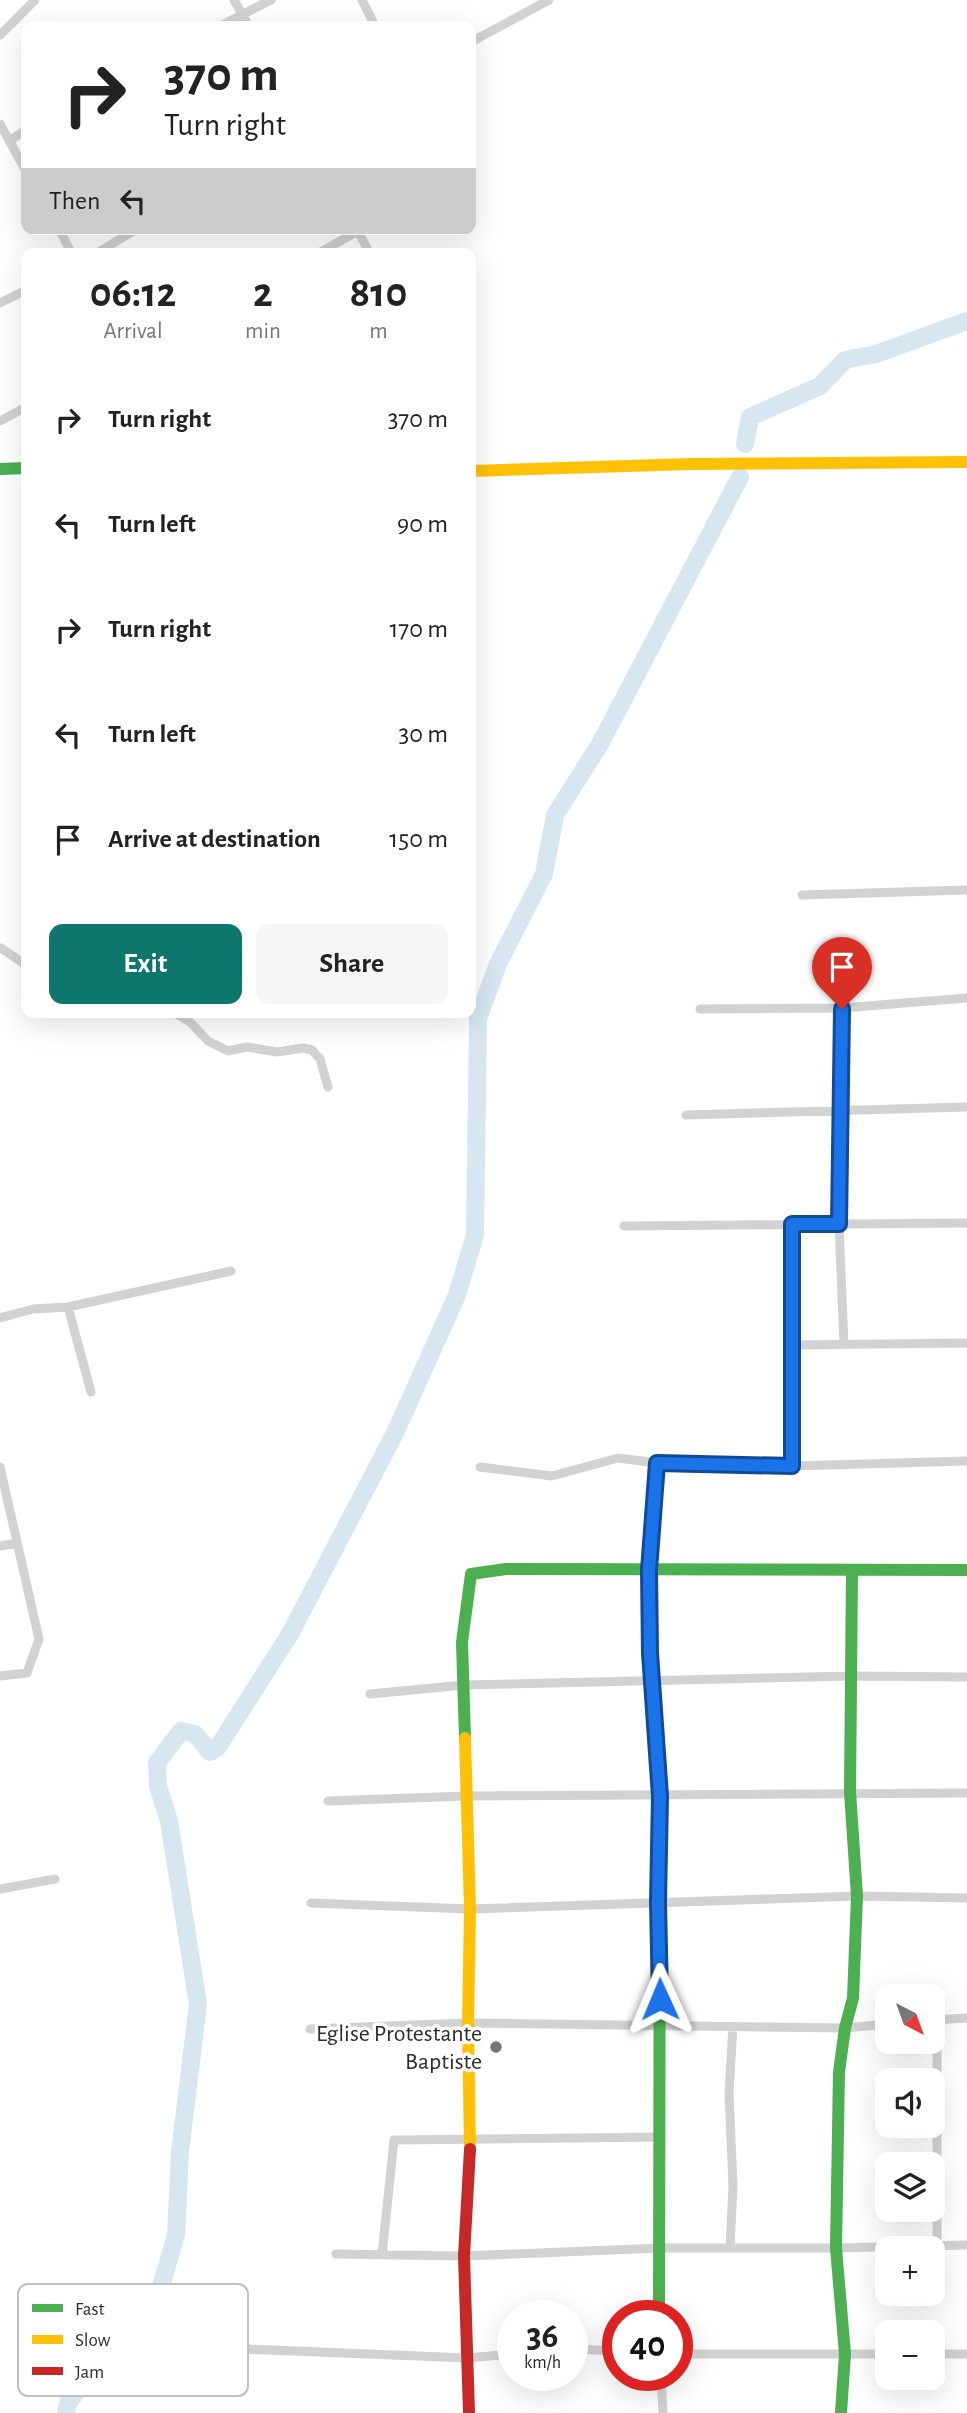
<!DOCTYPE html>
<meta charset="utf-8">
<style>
body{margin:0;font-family:"Alegreya Sans",sans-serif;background:#f6f6f6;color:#222;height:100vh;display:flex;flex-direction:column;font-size:26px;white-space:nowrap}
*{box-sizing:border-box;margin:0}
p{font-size:23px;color:#767676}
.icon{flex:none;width:38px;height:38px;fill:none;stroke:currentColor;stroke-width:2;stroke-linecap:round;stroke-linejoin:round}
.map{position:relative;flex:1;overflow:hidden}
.details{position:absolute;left:21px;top:248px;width:455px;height:770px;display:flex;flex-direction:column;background:#fff;border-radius:14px;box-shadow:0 7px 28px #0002}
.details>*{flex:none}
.top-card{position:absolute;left:21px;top:21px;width:455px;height:214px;border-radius:14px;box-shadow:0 7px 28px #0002;background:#fff;color:#222;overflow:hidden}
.needle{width:46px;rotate:139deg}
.fabs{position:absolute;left:875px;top:1984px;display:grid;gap:14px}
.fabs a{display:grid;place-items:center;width:70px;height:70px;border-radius:14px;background:#fff;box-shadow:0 7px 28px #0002;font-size:35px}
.speed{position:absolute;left:497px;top:2300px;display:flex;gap:14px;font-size:35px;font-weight:700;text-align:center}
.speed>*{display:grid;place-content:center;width:91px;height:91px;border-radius:50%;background:#fff;box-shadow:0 7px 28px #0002;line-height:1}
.speed small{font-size:18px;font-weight:400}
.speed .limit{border:10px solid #d22;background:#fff;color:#111}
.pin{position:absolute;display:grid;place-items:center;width:60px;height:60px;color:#fff;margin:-72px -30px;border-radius:50% 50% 50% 0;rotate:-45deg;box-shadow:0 0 7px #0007}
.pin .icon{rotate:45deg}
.me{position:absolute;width:77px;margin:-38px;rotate:359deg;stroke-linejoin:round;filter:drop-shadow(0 0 5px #0008)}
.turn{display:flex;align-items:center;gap:24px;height:147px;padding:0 28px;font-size:32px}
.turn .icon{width:91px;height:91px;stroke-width:2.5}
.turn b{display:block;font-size:49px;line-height:60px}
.then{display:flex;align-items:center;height:66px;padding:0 28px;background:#0003;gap:14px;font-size:26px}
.eta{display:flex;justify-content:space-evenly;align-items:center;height:119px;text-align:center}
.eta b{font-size:42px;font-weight:600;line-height:49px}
.button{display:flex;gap:14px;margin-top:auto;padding:14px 28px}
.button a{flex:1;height:80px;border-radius:14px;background:#0f766e;color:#fff;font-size:28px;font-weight:600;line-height:80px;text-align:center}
.button a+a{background:#f6f6f6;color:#222}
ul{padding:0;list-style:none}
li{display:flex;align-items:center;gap:21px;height:105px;padding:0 28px}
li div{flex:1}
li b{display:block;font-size:26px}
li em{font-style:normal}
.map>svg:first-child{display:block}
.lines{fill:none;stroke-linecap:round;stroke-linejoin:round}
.river{stroke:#d6e7f2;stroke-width:18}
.street{stroke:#d2d2d2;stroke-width:9}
.fast{stroke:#4caf50;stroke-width:12}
.slow{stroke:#ffc107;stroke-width:12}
.jam{stroke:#c62828;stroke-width:12}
.route-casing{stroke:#114b97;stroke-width:18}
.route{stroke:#1a73e8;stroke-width:12}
.poi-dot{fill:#767676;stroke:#fff;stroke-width:2.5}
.labels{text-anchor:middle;stroke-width:7;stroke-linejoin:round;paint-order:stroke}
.poi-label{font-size:24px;fill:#2d2d2d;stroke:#fff;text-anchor:end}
.key{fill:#fff;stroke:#c0c0c0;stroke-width:2}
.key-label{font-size:19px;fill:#2d2d2d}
</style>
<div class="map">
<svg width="967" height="2413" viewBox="0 0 967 2413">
<rect width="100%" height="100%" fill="#fff"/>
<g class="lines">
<path class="river" d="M745,444L750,417L820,386L845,360L876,354L967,321
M66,2413L68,2403L88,2377L151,2320L176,2235L180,2152L198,2004L169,1821L158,1786L157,1763L181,1731L195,1734L210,1752L218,1747L290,1634L395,1433L457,1295L475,1235L478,1018L498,964L544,874L555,815L600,744L740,477"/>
<path class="street" d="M234,0L249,26
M362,0L375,26
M220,26L271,0
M0,35L35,0
M471,42L549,0
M0,124L26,171
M9,141L26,130
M59,229L72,254
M357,229L370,254
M95,254L137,229
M317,254L358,231
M0,303L26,290
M0,421L26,407
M802,895L967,890
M1,948L26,965
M842,1008L839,1224L844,1345
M700,1009L842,1008L967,998
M175,1013L190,1022L208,1041L228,1051L247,1047L277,1052L303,1048L312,1050L320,1059L328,1087
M686,1115L967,1107
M792,1224V1466
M624,1226L967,1223
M68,1307L91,1392
M0,1318L33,1309L68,1307L231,1271
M792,1345L967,1343
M0,1467L39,1639L27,1673L0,1676
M480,1467L552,1476L618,1458L657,1463L792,1466L967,1461
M0,1546L17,1543
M370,1694L464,1685L853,1676L967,1677
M328,1801L466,1796L967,1793
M0,1889L55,1879
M311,1903L470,1909L857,1896L967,1898
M933,2020L967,2018
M937,2020V2245
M310,2029L468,2023L845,2028L887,2024
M730,2248L733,2186L729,2093L733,2026
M336,2254L464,2256L660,2248H836L967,2245
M382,2255L394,2140L661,2137
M220,2348L467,2358L513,2354
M572,2349L618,2351
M677,2354H887
M933,2354H967
M661,2375L663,2413"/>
<path class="fast" d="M0,469L26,468
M657,1463L649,1570L650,1680L660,1796L659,2315
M465,1738L462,1642L471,1574L506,1569L967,1570
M841,2413L845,2354L836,2248L839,2072L845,2028L853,1998L857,1896L850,1792L852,1570"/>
<path class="slow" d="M471,471L690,464L967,462
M465,1738L470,1909L468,2023L470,2149"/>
<path class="jam" d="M469,2413L464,2256L470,2149"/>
</g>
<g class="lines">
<defs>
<path id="route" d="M660,1999L658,1902L660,1796L650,1653L649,1570L657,1463L792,1466V1224H839L842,1009"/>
</defs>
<use href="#route" class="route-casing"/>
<use href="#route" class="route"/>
</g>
<circle class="poi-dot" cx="496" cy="2047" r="7"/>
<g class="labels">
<g class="poi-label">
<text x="482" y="2041">Eglise Protestante<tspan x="482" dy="28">Baptiste</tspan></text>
</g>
</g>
<rect x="18" y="2284" width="230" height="112" rx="10" class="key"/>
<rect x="32" y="2304" width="31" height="8" fill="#4caf50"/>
<rect x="32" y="2335" width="31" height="9" fill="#ffc107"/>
<rect x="32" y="2367" width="31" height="8" fill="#c62828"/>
<g class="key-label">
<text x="75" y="2315">Fast</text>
<text x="75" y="2346">Slow</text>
<text x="75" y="2378">Jam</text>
</g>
</svg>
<div class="fabs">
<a><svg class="needle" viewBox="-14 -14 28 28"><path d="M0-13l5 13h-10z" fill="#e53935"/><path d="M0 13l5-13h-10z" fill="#767676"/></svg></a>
<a><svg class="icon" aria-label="sound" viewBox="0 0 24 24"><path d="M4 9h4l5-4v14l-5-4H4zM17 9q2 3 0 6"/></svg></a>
<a><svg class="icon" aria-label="layers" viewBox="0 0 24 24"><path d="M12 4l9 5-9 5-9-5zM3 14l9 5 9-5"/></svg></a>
<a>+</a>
<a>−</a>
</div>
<div class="speed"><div>36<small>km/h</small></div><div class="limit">40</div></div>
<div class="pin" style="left:842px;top:1009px;background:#d93025"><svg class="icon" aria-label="arrive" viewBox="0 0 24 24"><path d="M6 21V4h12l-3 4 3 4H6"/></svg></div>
<svg class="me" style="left:660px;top:1999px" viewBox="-20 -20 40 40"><path d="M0-17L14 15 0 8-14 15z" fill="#1a73e8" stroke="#fff" stroke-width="4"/></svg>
<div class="top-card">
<div class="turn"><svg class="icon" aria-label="right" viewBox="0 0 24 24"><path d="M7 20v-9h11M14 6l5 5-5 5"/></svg><div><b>370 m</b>Turn right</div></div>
<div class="then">Then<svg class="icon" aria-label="left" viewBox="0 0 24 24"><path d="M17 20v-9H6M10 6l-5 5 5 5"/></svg></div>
</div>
<section class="details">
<div class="eta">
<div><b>06:12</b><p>Arrival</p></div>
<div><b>2</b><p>min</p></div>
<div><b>810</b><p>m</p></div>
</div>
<ul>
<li><svg class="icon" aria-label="right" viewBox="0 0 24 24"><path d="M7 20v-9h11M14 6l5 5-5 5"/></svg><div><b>Turn right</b></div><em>370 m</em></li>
<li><svg class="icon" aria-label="left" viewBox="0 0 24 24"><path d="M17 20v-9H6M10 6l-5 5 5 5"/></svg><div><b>Turn left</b></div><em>90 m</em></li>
<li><svg class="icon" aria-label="right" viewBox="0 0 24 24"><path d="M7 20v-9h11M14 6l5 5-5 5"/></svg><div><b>Turn right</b></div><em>170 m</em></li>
<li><svg class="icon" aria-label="left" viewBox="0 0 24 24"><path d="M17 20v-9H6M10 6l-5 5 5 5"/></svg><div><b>Turn left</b></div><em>30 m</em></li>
<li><svg class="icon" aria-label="arrive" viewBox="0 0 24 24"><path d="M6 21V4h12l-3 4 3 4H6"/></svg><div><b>Arrive at destination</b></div><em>150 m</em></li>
</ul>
<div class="button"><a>Exit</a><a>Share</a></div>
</section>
</div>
